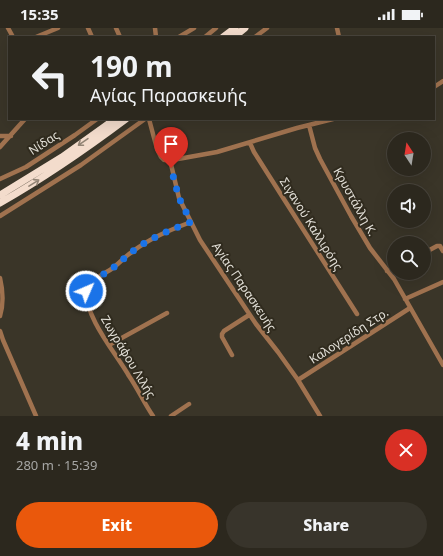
<!DOCTYPE html>
<meta charset="utf-8">
<style>
body{margin:0;font-family:"Noto Sans",sans-serif;background:#38342b;color:#f1f3f6;height:100vh;display:flex;flex-direction:column;font-size:15px;white-space:nowrap}
*{box-sizing:border-box;margin:0}
p{font-size:13px;color:#a6a6a4}
.icon{flex:none;width:22px;height:22px;fill:none;stroke:currentColor;stroke-width:2;stroke-linecap:round;stroke-linejoin:round}
.map{position:relative;height:388px;overflow:hidden}
.details{display:flex;flex-direction:column;background:#2c281e;flex:1}
.details>*{flex:none}
.hud{position:absolute;left:8px;top:8px;width:427px;height:84px;border-radius:0px;box-shadow:0 4px 16px #0002,0 0 0 1px #48443c;background:#2c281e;color:#f1f3f6;overflow:hidden}
.needle{width:26px;rotate:348deg}
.fabs{position:absolute;left:387px;top:104px;display:grid;gap:8px}
.fabs a{display:grid;place-items:center;width:44px;height:44px;border-radius:50%;background:#2c281e;box-shadow:0 4px 16px #0002,0 0 0 1px #48443c;font-size:20px}
.pin{position:absolute;display:grid;place-items:center;width:34px;height:34px;color:#fff;margin:-41px -17px;border-radius:50% 50% 50% 0;rotate:-45deg;box-shadow:0 0 4px #0007}
.pin .icon{rotate:45deg}
.me{position:absolute;width:44px;margin:-22px;rotate:45deg;stroke-linejoin:round;filter:drop-shadow(0 0 3px #0008)}
.turn{display:flex;align-items:center;gap:14px;height:84px;padding:0 16px;font-size:18px}
.turn .icon{width:52px;height:52px;stroke-width:2.5}
.turn b{display:block;font-size:28px;line-height:34px}
.round{display:grid;place-items:center;flex:none;width:42px;height:42px;border-radius:21px;background:#38342b}
.summary{display:flex;align-items:center;justify-content:space-between;height:68px;padding:0 16px}
h1{font-size:24px;font-weight:800;line-height:30px}
.action{display:flex;gap:8px;margin-top:auto;padding:8px 16px}
.action a{flex:1;height:46px;border-radius:24px;background:#ea580c;color:#fff;font-size:16px;font-weight:800;line-height:46px;text-align:center}
.action a+a{background:#38342b;color:#f1f3f6}
.status{display:flex;justify-content:space-between;align-items:center;height:28px;padding:0 20px;background:#2c281e;direction:ltr}
.status svg{height:11px;fill:currentColor}
.map>svg:first-child{display:block}
.lines{fill:none;stroke-linecap:round;stroke-linejoin:round}
.minor{stroke:#a0724f;stroke-width:4.5}
.highway{stroke:#f3dccc;stroke-width:7}
.oneway{stroke:#928475}
.route{stroke:#1a73e8;stroke-width:7;stroke-dasharray:0 12.6}
.labels{text-anchor:middle;stroke-width:4;stroke-linejoin:round;paint-order:stroke}
.street-label{font-size:12px;fill:#e3e0d8;stroke:#302b1e}
</style>
<div class="status"><b>15:35</b><svg viewBox="0 0 49 12"><path d="M0 12V9h3v3zM5 12V6h3v6zM10 12V3h3v9zM15 12V0h3v12zM26 1h20v11H26zM47 4h2v5h-2z"/></svg></div>
<div class="map">
<svg width="443" height="388" viewBox="0 0 443 388">
<rect width="100%" height="100%" fill="#3a3528"/>
<g class="lines">
<path class="minor" d="M8,0L13,9
M88,0L92,9
M116,0L120,9
M155,0L156,9
M337,0L339,9
M36,9L58,0
M179,9L194,0
M205,9L216,0
M255,9L267,0
M434,59L443,53
M149,91L157,121L161,129L164,132H170L178,131L217,124L297,100L333,91
M309,97L315,120L320,131L351,188L370,220L394,251L443,337
M0,108H11
M250,115L254,124L280,165L357,286
M0,119L25,91
M170,132L179,170L200,212L256,296L278,324L298,352L320,388
M0,151L26,139L75,107L97,91
M0,188L81,137L145,91
M424,225L437,218H440L443,223
M387,243L394,240
M0,250C3,263 4,275 0,288
M405,271L443,254
M0,303L3,312L36,388
M109,317L167,285
M232,327L222,309V306L224,303L249,287
M298,352L410,280
M153,388C144,375 138,361 129,348C115,324 85,290 86,261C90,252 102,247 110,242C118,237 124,229 132,224C150,210 170,202 191,194
M171,388L189,376"/>
<path class="highway" d="M223,9L235,0
M234,9L245,0
M0,167L62,129L115,91
M0,175C44,150 86,121 126,91"/>
</g>
<defs><path id="oneway-shaft" d="M-6 0H5M1.5-3L5.5 0L1.5 3" fill="none" stroke-width="1.6" stroke-linecap="round" stroke-linejoin="round"/></defs>
<g class="oneway">
<use href="#oneway-shaft" transform="translate(83 114) rotate(145)"/>
<use href="#oneway-shaft" transform="translate(34 155) rotate(-32)"/>
</g>
<g class="lines">
<path class="route" d="M86,263C87,254 104,247 111,241C119,236 125,229 133,223C150,210 170,202 191,194L179,170L171,140"/>
</g>
<g class="labels">
<g class="street-label">
<text transform="translate(44 115) rotate(-33)" y="4">Νίδας</text>
<text transform="translate(355 174) rotate(61)" y="4">Κρυστάλλη Κ.</text>
<text transform="translate(311 196) rotate(58)" y="4">Σιγανού Καλλιρόης</text>
<text transform="translate(244 259) rotate(56)" y="4">Αγίας Παρασκευής</text>
<text transform="translate(349 308) rotate(-33)" y="4">Καλογερίδη Στρ.</text>
<text transform="translate(128 329) rotate(59)" y="4">Ζωγράφου Λιλής</text>
</g>
</g>
</svg>
<div class="fabs">
<a><svg class="needle" viewBox="-14 -14 28 28"><path d="M0-13l5 13h-10z" fill="#e53935"/><path d="M0 13l5-13h-10z" fill="#a6a6a4"/></svg></a>
<a><svg class="icon" aria-label="sound" viewBox="0 0 24 24"><path d="M4 9h4l5-4v14l-5-4H4zM17 9q2 3 0 6"/></svg></a>
<a><svg class="icon" aria-label="search" viewBox="0 0 24 24"><circle cx="10" cy="10" r="6"/><path d="M15 15l6 6"/></svg></a>
</div>
<div class="pin" style="left:171px;top:140px;background:#d93025"><svg class="icon" aria-label="arrive" viewBox="0 0 24 24"><path d="M6 21V4h12l-3 4 3 4H6"/></svg></div>
<svg class="me" style="left:86px;top:263px" viewBox="-20 -20 40 40"><circle r="17" fill="#1a73e8" stroke="#fff" stroke-width="3"/><path d="M0-11L8 9 0 5-8 9z" fill="#fff"/></svg>
<div class="hud">
<div class="turn"><svg class="icon" aria-label="left" viewBox="0 0 24 24"><path d="M17 20v-9H6M10 6l-5 5 5 5"/></svg><div><b>190 m</b>Αγίας Παρασκευής</div></div>
</div>
</div>
<section class="details">
<div class="summary"><div><h1>4 min</h1><p>280 m · 15:39</p></div><a class="round" style="background:#d93025;color:#fff"><svg class="icon" aria-label="close" viewBox="0 0 24 24"><path d="M6 6l12 12M18 6L6 18"/></svg></a></div>
<div class="action"><a>Exit</a><a>Share</a></div>
</section>
